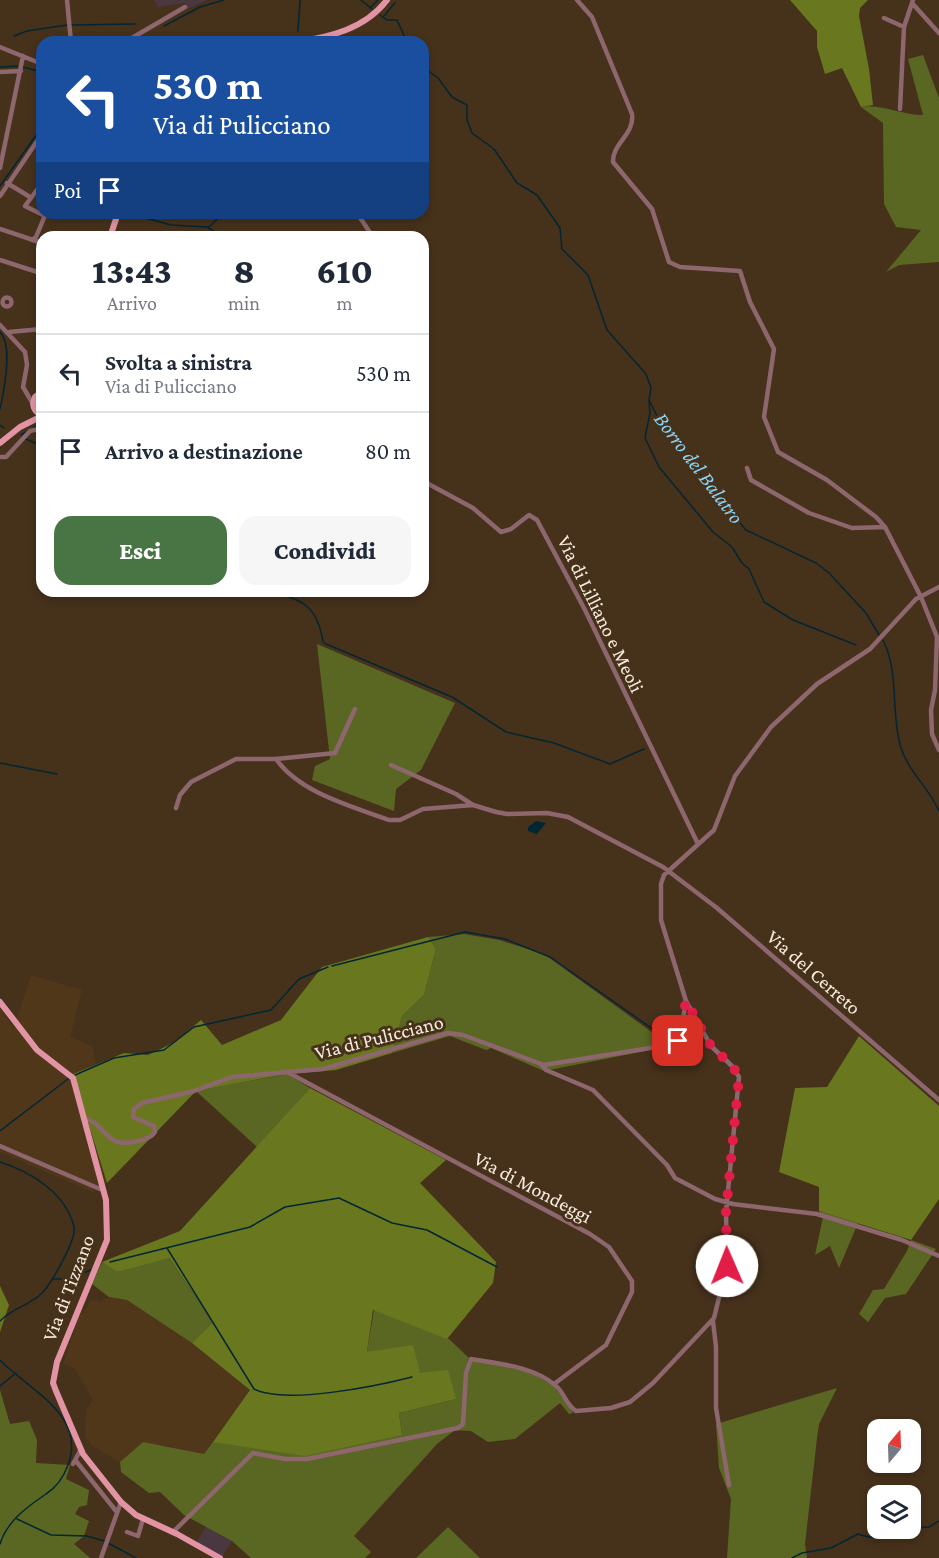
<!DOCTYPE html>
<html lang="it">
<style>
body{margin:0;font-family:"Crimson Pro",serif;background:#f6f6f7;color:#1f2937;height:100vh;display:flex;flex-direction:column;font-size:22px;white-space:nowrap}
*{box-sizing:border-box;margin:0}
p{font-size:20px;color:#747a83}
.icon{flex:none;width:33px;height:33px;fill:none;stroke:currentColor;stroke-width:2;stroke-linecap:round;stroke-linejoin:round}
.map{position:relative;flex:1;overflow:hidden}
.details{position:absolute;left:36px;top:231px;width:393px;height:366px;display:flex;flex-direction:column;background:#fff;border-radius:18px;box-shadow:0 3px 9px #0003}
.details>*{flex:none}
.guide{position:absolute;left:36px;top:36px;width:393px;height:183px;border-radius:18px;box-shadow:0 3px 9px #0003;background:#1a4fa0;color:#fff;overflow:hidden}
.needle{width:39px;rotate:19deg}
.tools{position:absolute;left:867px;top:1419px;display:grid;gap:12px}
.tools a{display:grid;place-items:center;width:54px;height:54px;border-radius:12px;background:#fff;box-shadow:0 3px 9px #0003;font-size:30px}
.pin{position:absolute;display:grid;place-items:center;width:51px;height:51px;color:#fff;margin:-26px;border-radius:12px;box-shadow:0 3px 9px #0006}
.me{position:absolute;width:66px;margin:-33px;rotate:359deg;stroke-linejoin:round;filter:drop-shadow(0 0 4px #0008)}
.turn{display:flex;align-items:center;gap:21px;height:126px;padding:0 18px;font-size:27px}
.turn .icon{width:78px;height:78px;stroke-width:2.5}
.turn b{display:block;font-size:42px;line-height:51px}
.then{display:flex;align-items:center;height:57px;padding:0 18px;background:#0003;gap:12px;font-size:22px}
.eta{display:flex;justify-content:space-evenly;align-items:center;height:102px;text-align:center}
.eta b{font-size:36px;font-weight:800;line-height:42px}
.primary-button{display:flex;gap:12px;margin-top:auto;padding:12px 18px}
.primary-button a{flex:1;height:69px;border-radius:18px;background:#497544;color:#fff;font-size:24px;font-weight:800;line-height:69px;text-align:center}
.primary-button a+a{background:#f6f6f7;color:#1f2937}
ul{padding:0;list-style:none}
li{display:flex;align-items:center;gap:18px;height:78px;padding:0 18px;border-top:2px solid #e0e1e3}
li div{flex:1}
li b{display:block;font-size:22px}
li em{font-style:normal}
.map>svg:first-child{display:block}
.built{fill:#50371a}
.education{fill:#4a3740}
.green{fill:#5a6723}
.forest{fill:#69781f}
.water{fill:#032633}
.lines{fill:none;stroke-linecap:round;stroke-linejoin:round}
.stream{stroke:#032633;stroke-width:1.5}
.minor{stroke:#8d666e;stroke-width:4.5}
.major{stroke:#e294a4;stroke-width:6}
.route{stroke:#e11d48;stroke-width:10;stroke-dasharray:0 18}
.labels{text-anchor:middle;stroke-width:6;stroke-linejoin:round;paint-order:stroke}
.street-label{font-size:20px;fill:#f8ebdd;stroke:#46311b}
.water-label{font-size:21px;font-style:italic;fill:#8ad4f4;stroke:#46311b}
</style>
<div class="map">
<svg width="939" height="1558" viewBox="0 0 939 1558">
<rect width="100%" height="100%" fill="#46311b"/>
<path class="built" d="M31,975L82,990L70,1037L92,1046L96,1064L73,1075L107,1183L92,1192L0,1152V1008L14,1028Z
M109,1297L127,1300L192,1343L250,1390L204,1454L143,1442L120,1462L91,1445L85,1436L86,1409L93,1400L75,1369L63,1364L79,1317L92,1300L100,1302Z"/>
<path class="education" d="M154,0H207L188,9L185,3L158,7Z
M206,1526L232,1541L222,1557L196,1543Z"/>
<path class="green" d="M923,55L939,98V262L899,265L886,272L921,230L896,227L884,204L883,123L861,107C879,103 902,115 923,115L908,59Z
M317,644L455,703L421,770L396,789L394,811L312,780L315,766L330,759Z
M464,934L499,940L544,954L671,1046L544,1071L491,1048L486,1050L450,1036L392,1053L402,1016L424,995L436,949L428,937Z
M287,1074L310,1088L257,1147L196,1091Z
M819,1211L858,1223L839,1268L830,1246L815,1255L823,1217Z
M911,1240L936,1249L906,1294L885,1298L868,1322L859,1314L873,1290L884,1289L907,1251Z
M168,1257L213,1322L192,1343L127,1300L109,1297L92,1284L102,1262L117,1272Z
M374,1310L449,1339L469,1358L467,1362L473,1360L526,1370L554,1386L573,1413L569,1414L560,1403L515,1439L488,1442L471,1431L455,1430L437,1444L354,1536L371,1552L365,1558H251L232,1541L184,1515L160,1492L149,1493L121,1472L120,1462L143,1442L204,1454L213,1442L402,1434L399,1413L456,1399L420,1373L367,1352Z
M837,1388L819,1424L817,1438L805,1544L807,1558H727L731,1499L719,1468L716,1424Z
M0,1390L10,1424L29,1421L37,1440L36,1463L70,1465L66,1479L89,1490L87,1505L79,1507L75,1514L89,1521L84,1536L74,1544L90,1558H0Z
M448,1527L480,1558H416Z"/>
<path class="forest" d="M790,0H868L860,8L859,16L869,69L873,105L861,107L842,68L825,74L817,47V31Z
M428,937L436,949L424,995L402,1016L392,1053L336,1070L286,1074L196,1091L107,1183L73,1074L124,1053L148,1055L175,1042L201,1020L222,1045L281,1020L322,967Z
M859,1036L939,1106V1199L911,1240L819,1211V1187L779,1172L795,1088L827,1087Z
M310,1088L446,1160L420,1183L496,1262L493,1283L447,1339L373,1310L367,1352L413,1345L420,1373L448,1370L456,1399L399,1413L402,1435L305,1456L213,1442L250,1390L192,1343L213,1322L169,1258L117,1272L102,1262L180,1231Z
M0,1286L9,1305L0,1332Z"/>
<path class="water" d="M536,821L546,823L537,834L528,831V827Z"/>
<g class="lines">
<path class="stream" d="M361,0L372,9
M370,8L378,0
M380,15L387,20H397L407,42
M384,16L395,3
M71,25L135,24
M164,26L200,7L224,0
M298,31L300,0
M14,36L27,31L67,25
M0,67L18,66
M23,67L42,72
M423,67L438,78L452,97L467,105V120L472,133L494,149L517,183L537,195L560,228L562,249L588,275L607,330L646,374L651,388L649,400L659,420L719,499L746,530L816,563L829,573L866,613L879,635
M0,186L42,127
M131,214L171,225L207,227L223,237
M209,227L223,213
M0,332C13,345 4,391 0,409
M649,400L650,413L645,438L659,467L713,532L732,547L742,563L749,569L764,602L793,620L856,645
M0,425L4,428
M21,435L42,423
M26,439L42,446
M268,591C301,600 317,603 323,642L326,644L452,697L506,732L554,743L610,764L644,749
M883,640C900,674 890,712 901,748C909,772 929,788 939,811
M0,763L57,774
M332,966L465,932L505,939L550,957L671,1042
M75,1075L114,1058L164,1050L194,1027L271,1010L299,979L328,967
M0,1131L68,1079
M0,1162C31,1172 66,1193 74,1227C77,1239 51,1284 42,1293C29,1306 14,1307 0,1321
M167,1248L254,1389C285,1405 377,1386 412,1377
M110,1262L250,1227L285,1207L339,1198L392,1223L427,1230L497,1267
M53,1279H67L91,1270
M0,1360C28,1390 87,1414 68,1465C64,1476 57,1487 46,1494C27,1507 7,1521 0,1544
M0,1386L16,1373
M17,1519L51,1535L87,1536L104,1541L136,1558
M910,1528L929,1527L939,1521
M792,1558L802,1553L831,1548L858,1534C877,1541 888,1537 906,1528"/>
<path class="minor" d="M67,0L71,42
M577,0L592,17L632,114C635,134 612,144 613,162L652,209L669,262L680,267L740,271L750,302L774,349L764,417L778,452L827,480L876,517L885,527L921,597L937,637L935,690L931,710L932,734L939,750
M912,3L939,33
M884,18L904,27
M125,42L185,7
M0,47L42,64
M0,72L21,71
M900,109L904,27L913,0
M0,168L23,56
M7,183L30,197
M42,183L25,206L45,216
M0,196L42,134
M357,213L373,237
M0,229L42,243
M32,240L36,237L46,213
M0,260L37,272
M2.5 302a4.5 4.5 0 1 1 9 0a4.5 4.5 0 1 1-9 0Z
M0,325L25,352L27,365L23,387L33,404
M9,332L42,329
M0,457H6L30,431L42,428
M747,468L751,480L809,513L852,528L885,527
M423,481L473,508L501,532L511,529L529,515L537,520L585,610L698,844
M276,759C300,793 351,806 389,820H400L423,809L473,805
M391,765L456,794L473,805L496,812L507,814L547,813L568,817L663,867L717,908L939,1100
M176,808L180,795L191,782L236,759H276L335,753L355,709
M541,1064L546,1070L593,1090L667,1165L675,1178L715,1199L733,1204L817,1214L902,1240L939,1256
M287,1072L590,1234L609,1247L632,1281V1292L606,1345L554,1384
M83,1118C108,1123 102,1150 138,1141C145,1139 151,1138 155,1132L154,1126L133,1117L134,1109L142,1103L194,1091L232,1077L323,1069L448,1033L463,1035L544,1065L675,1044L680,1037L686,1001L661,920V884L664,875L714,830L735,776L771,727L817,684L870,649L916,599L939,587
M0,1146L100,1189L103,1188
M713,1321L716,1347V1408L729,1485
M76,1461L116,1511
M73,1464L81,1449
M127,1532L138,1536L143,1519
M173,1532L253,1453L285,1459H307L458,1428L463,1424L466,1373L471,1359C500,1364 532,1366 555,1385C564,1392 566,1405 576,1411L611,1408L630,1402L653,1383L714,1318L727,1265L726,1212L739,1077L733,1067L711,1046L686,1001
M101,1558L121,1502"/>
<path class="major" d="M296,42C330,37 365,29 387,0
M110,237L118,213
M42,392L35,397C31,405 34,412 42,415
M0,443L20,427L42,416
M0,1002L37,1050L73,1078L106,1200L107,1240L57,1362L53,1383L56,1391L83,1454L121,1502L136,1515L177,1534L220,1558"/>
</g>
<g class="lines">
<path class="route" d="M678,1041L686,1001L711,1046L733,1067L739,1077L726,1212L727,1266"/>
</g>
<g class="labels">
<g class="street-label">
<text transform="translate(601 614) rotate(64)" y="7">Via di Lilliano e Meoli</text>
<text transform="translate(814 972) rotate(41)" y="7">Via del Cerreto</text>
<text transform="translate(379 1037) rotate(-14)" y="7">Via di Pulicciano</text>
<text transform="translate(533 1187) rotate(28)" y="7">Via di Mondeggi</text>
<text transform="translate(68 1288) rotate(-69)" y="7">Via di Tizzano</text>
</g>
<g class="water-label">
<text transform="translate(699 468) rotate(53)" y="7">Borro del Balatro</text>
</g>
</g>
</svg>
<div class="tools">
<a><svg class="needle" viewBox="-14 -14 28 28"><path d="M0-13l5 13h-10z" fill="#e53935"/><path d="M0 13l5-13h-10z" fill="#747a83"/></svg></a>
<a><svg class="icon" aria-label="layers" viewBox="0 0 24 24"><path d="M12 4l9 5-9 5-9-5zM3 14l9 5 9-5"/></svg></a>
</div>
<div class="pin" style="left:678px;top:1041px;background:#d93025"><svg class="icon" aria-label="arrive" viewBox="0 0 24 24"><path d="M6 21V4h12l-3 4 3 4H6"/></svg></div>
<svg class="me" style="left:727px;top:1266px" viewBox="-20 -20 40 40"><circle r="19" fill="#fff"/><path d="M0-13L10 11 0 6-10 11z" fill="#e11d48"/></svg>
<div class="guide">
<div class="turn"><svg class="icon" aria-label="left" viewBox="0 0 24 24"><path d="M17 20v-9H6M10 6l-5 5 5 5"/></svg><div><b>530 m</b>Via di Pulicciano</div></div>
<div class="then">Poi<svg class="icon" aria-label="arrive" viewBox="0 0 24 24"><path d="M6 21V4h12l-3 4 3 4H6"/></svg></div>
</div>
<section class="details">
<div class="eta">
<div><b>13:43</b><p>Arrivo</p></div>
<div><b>8</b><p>min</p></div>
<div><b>610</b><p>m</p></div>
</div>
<ul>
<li><svg class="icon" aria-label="left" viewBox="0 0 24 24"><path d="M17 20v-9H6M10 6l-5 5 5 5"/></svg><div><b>Svolta a sinistra</b><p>Via di Pulicciano</p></div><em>530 m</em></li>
<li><svg class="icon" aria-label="arrive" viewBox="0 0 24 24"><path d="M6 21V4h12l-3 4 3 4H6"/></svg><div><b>Arrivo a destinazione</b></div><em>80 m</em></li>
</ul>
<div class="primary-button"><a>Esci</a><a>Condividi</a></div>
</section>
</div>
